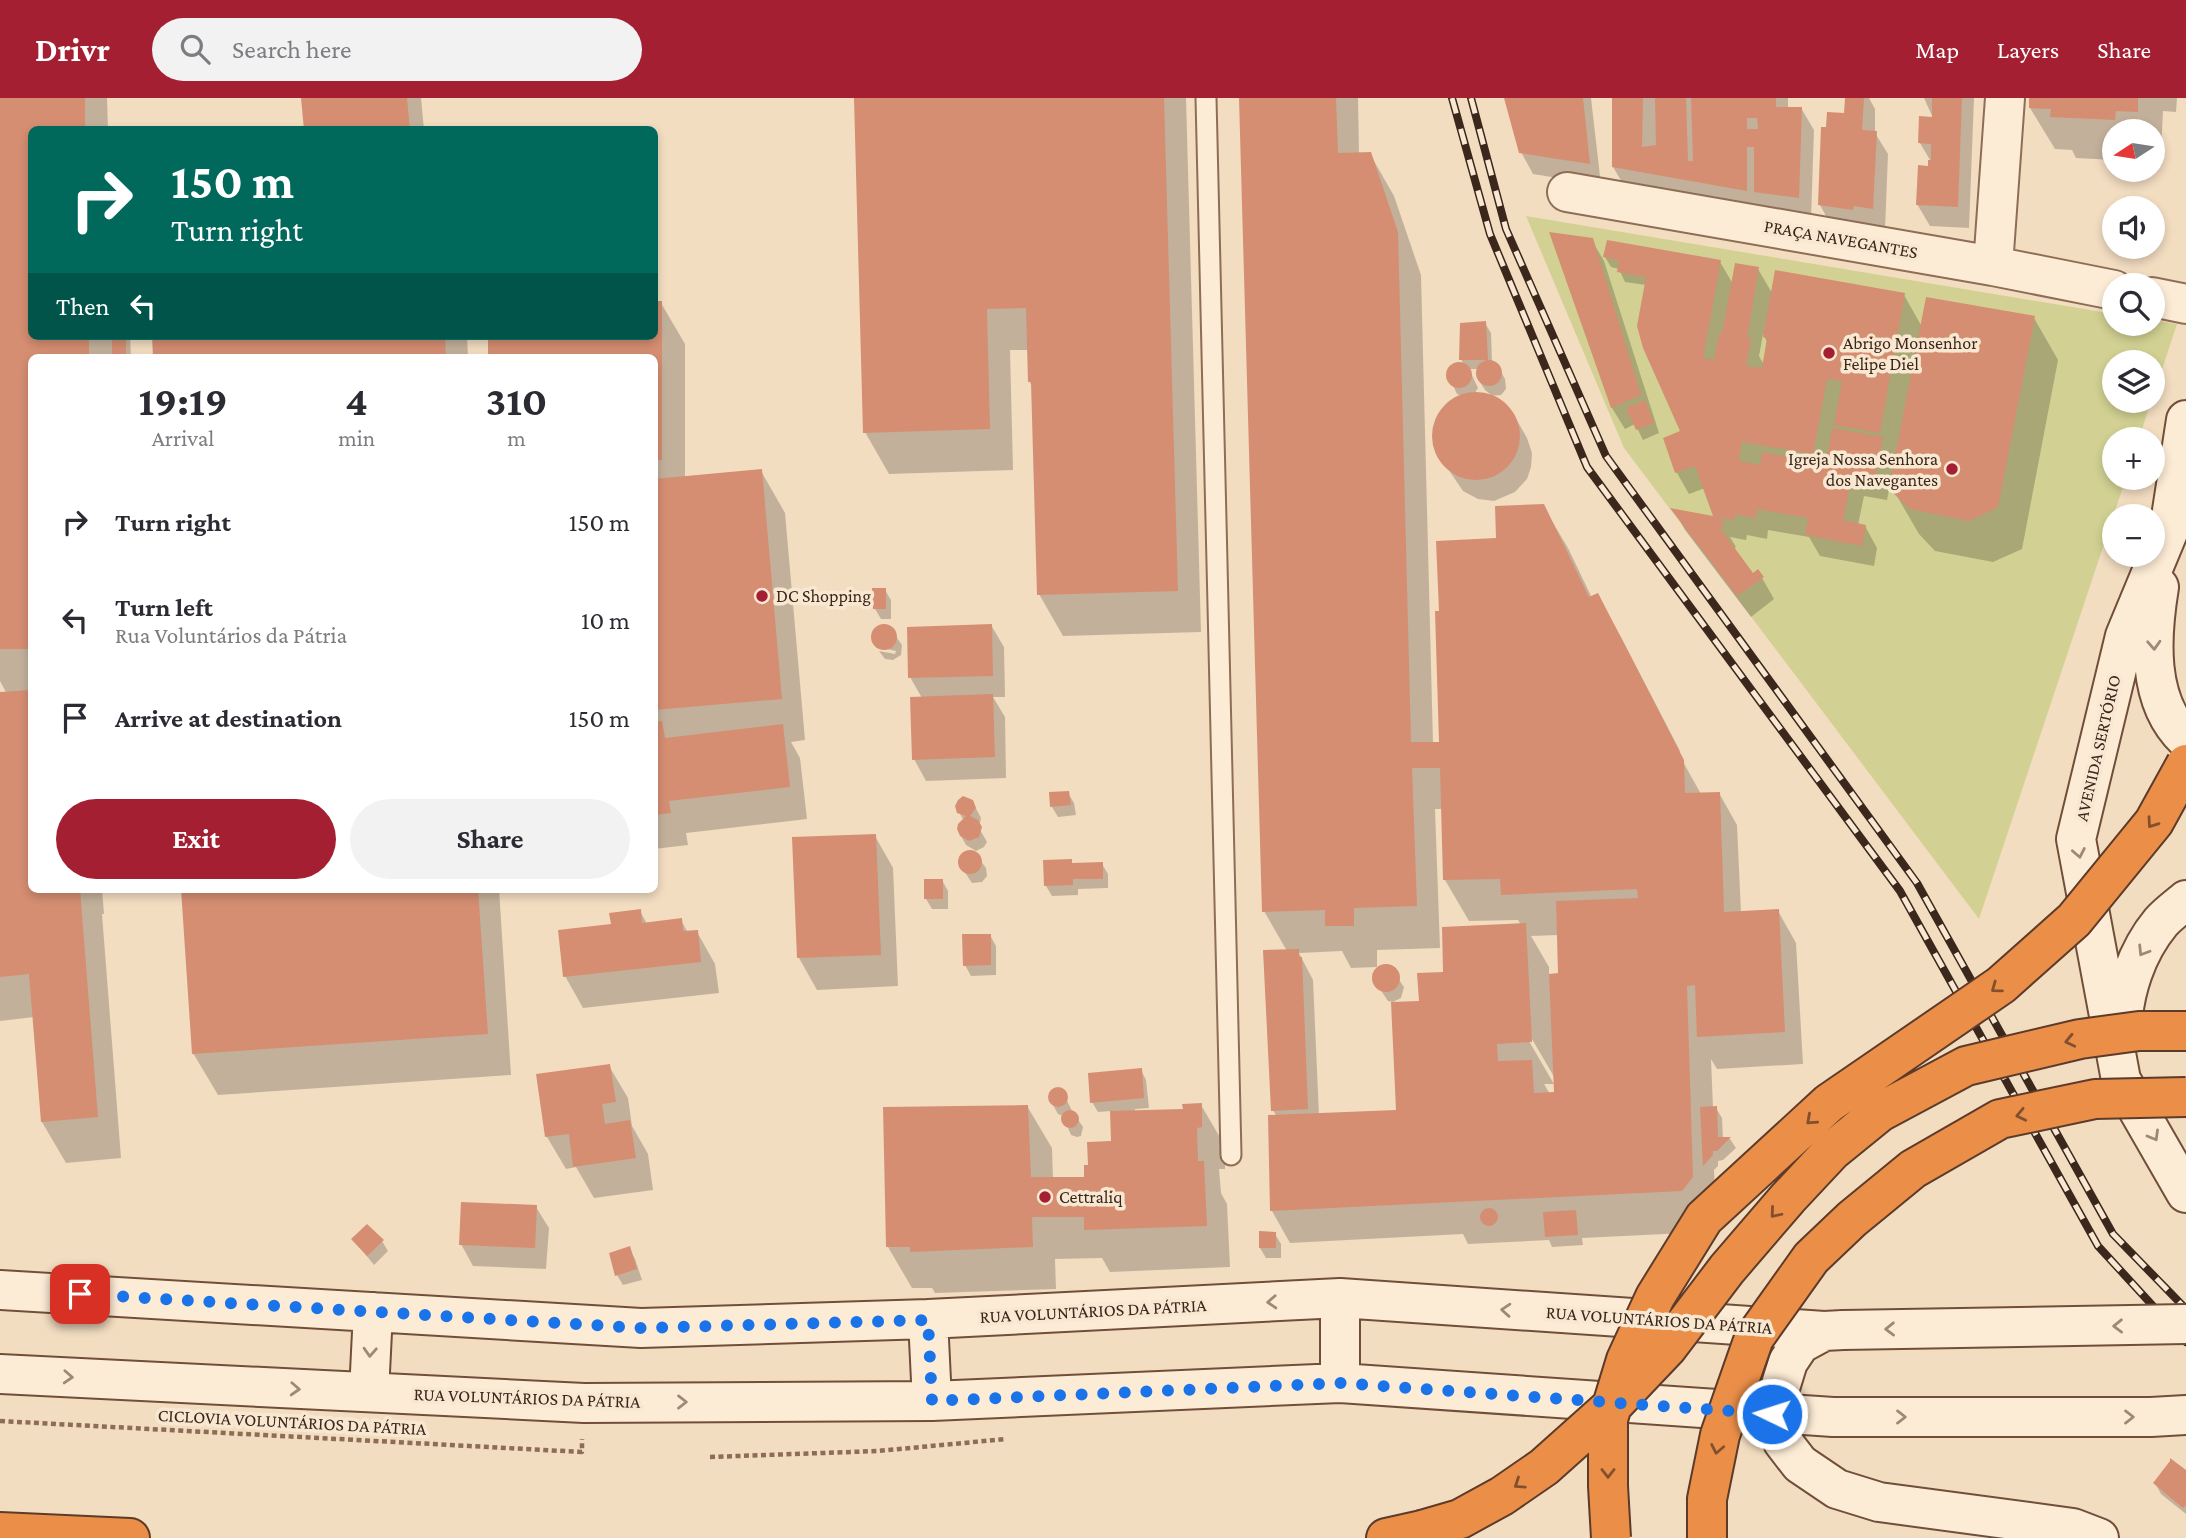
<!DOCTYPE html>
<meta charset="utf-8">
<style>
body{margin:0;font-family:"Crimson Pro",serif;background:#f2f2f3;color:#2b2b33;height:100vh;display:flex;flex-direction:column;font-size:26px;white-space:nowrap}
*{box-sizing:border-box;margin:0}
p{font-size:23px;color:#7c7c81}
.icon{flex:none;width:38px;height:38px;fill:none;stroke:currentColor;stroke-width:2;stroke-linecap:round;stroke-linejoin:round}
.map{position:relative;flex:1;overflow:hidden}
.details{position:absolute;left:28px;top:256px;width:630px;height:539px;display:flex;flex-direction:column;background:#fff;border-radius:10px;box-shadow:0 4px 10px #0003}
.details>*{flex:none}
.top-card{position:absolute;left:28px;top:28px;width:630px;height:214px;border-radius:10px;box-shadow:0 4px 10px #0003;background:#00695c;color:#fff;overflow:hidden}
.needle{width:46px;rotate:258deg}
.controls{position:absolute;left:2102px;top:21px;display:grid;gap:14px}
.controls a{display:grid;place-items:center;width:63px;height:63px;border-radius:50%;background:#fff;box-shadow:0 4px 10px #0003;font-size:35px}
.pin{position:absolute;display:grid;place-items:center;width:60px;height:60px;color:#fff;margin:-30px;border-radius:14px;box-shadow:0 4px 10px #0006}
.me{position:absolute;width:77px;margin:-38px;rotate:274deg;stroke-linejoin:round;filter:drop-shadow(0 0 5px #0008)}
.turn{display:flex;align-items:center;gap:24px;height:147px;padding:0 28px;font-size:32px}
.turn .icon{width:91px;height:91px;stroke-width:2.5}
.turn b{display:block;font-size:49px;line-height:60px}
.then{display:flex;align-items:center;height:66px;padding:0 28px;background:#0003;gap:14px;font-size:26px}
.eta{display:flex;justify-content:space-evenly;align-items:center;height:119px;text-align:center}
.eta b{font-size:42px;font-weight:700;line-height:49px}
.button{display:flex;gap:14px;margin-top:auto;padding:14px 28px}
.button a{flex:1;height:80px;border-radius:42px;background:#a41f32;color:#fff;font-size:28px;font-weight:700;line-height:80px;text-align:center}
.button a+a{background:#f2f2f3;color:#2b2b33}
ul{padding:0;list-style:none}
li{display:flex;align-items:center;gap:21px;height:98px;padding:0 28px}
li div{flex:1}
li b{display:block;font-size:26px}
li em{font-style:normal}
header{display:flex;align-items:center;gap:42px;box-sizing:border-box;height:98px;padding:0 35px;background:#a41f32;color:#fff}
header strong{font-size:33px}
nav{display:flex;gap:38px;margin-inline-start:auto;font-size:24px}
.search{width:490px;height:63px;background:#f2f2f3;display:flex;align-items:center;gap:18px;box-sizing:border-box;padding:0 24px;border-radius:38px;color:#7c7c81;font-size:26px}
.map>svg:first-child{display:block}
.green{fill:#d2d193}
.shadow{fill:#0003;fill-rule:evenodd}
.building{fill:#d58e72;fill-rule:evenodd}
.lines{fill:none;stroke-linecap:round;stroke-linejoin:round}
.service-casing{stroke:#8e6d56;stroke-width:23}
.minor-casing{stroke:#8e6d56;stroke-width:42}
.secondary-casing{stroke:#704e39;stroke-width:42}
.motorway-casing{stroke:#5c3b2b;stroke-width:42}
.path{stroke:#8e6d56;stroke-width:4.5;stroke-dasharray:5 3.5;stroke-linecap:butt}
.service{stroke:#fcebd5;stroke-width:19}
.minor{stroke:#fcebd5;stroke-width:38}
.secondary{stroke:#fcebd5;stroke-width:38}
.motorway{stroke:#eb8e48;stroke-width:38}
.rail-casing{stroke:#3c271c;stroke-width:8}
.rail{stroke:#f9e8d1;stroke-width:5;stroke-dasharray:16;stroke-linecap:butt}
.secondary-bridge-casing{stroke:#704e39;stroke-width:42;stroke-linecap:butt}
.motorway-bridge-casing{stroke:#5c3b2b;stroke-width:42;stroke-linecap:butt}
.secondary-bridge{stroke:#fcebd5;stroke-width:38}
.motorway-bridge{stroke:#eb8e48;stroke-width:38}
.oneway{stroke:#9c8978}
.oneway2{stroke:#82502e}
.route{stroke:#1a73e8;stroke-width:12;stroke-dasharray:0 21.6}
.poi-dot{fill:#a41f32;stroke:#f9e8d1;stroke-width:2.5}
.labels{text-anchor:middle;stroke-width:7;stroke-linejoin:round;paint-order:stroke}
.street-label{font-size:18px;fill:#3c271c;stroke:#f9e8d1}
.poi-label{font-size:18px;fill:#3c271c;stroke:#f9e8d1;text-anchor:start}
</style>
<header>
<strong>Drivr</strong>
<div class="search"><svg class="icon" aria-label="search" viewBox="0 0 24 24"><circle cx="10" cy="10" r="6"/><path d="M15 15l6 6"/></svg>Search here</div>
<nav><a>Map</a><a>Layers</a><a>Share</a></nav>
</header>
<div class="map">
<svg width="2186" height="1440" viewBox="0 0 2186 1440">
<rect width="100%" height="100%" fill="#f3ddc1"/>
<path class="green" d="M1526,118L2114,216V226H2152L2153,222L2177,226L2153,299L2152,264H2114V303H2151L2139,341H2114V380H2126L1979,821L1624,350Z"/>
<path class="shadow" d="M0,0H107L108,32H32V238H130L131,259H32V791H102L104,816H102L121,1060L66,1065L42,1024L34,919L0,923V596H7L0,583Z
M303,0H421L424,32H306Z
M856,0H1186L1201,534L1063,538L1039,496L1033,289L1029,283V252H1010L1013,372L889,376L865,334Z
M1241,0H1358L1359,56H1370L1394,98L1421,177L1433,645H1441V515L1498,441L1543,408L1568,450L1592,500L1597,497L1621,539L1680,653L1678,655L1701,696L1719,695L1737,727L1741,815L1778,813L1796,845L1803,966L1717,971L1711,961L1713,1010H1716L1722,1020L1723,1041H1730L1736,1050L1723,1062L1718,1063V1068L1714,1072L1716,1121L1706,1134L1582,1140L1583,1147L1552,1149L1549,1142L1468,1146L1463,1136L1290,1145L1272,1113L1270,1019H1277L1273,1012L1287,853L1264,813ZM1435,711H1443L1445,782L1469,823L1518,822L1521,827L1421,905L1398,1013L1319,1017L1313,882L1299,855L1342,853L1351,870L1377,869V852L1440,850ZM1558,837L1560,877L1549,878V869L1531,838ZM1529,936L1556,982V996H1550L1544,986H1554L1526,938Z
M1506,0H1591L1601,87L1533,76L1521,54Z
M1614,0H1788V10H1801L1814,32L1811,121L1769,115L1765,109L1764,124L1632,101L1613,69Z
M1846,0H1869L1875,11V35L1888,56L1885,132L1832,129L1820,107L1828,30L1846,17Z
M1924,0H1974L1969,130L1930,128L1917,106L1930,70V62L1920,45L1933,20Z
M2031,0H2177L2176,14L2163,13L2161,55H2152V33H2114V62L2076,60L2072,52L2055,51L2030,10Z
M1551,136L1591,141L1604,163L1659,335L1643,342L1635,326L1625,331L1612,310Z
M1605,159L1720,164L1733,186L1758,171L1772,195L1904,197L1922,229L2034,220L2058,262L2022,451L1993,464L1935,453L1919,436L1894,393L1895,389L1891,382L1887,402L1864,398L1858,427L1865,428L1877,450L1874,468L1820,458L1809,439L1768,432L1767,441L1747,437L1746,442L1730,439L1736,449L1733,451L1753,478L1762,480L1774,501L1751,519L1685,432L1674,412L1716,420L1705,390L1689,396L1677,375L1665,341L1683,334L1646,187L1625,184L1619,171L1611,169ZM1763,236L1768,246L1764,267L1759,258Z
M661,205L685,246V380L761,373L785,415L805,642L791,644L800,660L807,721L686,735L688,747L654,751V259H490L489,238H654Z
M1485,225L1491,235L1492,265L1499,270L1505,281L1506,291L1501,297L1489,298L1501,303L1514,317L1527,340L1532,355L1531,369L1527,381L1515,394L1494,403L1478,401L1463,393L1440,359L1434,341L1436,326L1443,311L1455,301L1462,298L1457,296L1448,277L1452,269L1463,265L1461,261ZM1469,271H1478V281L1485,292L1491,297L1474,296L1478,290Z
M154,238H467L468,259H155Z
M885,492L891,502V521H881L875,511Z
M991,527L1004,549L1005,599H993L1005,619L1006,680L926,683L914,661L922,600L910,579Z
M882,528L890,530L902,547L901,557L893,562L885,561L879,553L895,556L896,553L877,549L873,542L874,535Z
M1068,695L1074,705L1076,717L1058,719L1052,709Z
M972,703L981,720L979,730L987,744L984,749L976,753L966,747L960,736L964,723L959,714Z
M875,738L893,770L898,888L817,892L799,860Z
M966,754H974L986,770L987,778L982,784L972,785L960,767L961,759Z
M1071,763L1073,767L1102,766L1108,776V790L1078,791V797L1052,798L1046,788Z
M942,782L948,793V811H932L926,801Z
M183,791H499L511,977L218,997L193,955Z
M640,813L647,826L681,822L688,835L697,834L715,866L719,895L583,910L565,878L612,828Z
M990,837L996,848V877L971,878L965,867Z
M1383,868L1390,869L1404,889L1401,900L1393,904L1388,903L1374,882L1377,871Z
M609,968L628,1000L632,1028L648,1056L653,1092L594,1100L576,1069L566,1071L547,1039L538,977Z
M1141,972L1146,982L1149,1010L1135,1011V1014L1185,1012L1201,1007L1225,1048V1071H1219L1221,1095L1227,1106L1230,1169L1110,1174L1102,1160L1055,1161L1056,1191L935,1195L932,1190H912L888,1149L1027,1008L1052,1050L1053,1081H1086L1089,1068L1113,1044L1111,1013L1098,1014L1092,1004Z
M1057,991L1062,992L1072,1013L1083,1029L1081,1038L1077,1039L1071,1037L1063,1018L1058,1016L1052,1005L1049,999L1052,993Z
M536,1109L549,1130L546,1171L473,1168L461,1146Z
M1275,1136L1281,1146V1160H1266L1260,1150Z
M353,1141L382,1143L388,1153L374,1167Z
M629,1150L635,1161L642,1182L623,1187L617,1177Z
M2186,1374V1416L2161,1396L2155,1385Z"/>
<path class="building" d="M0,0H85V32H32V238H89V259H32V551H0Z
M301,0H407L410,32H304Z
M854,0H1164L1178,493L1037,497L1031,284H1028L1026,210L987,211L990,331L863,335Z
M1239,0H1336L1338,55L1371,54L1398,134L1411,644H1439L1435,513H1439L1436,443L1496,440L1495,408L1544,406L1589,499L1598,495L1684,662L1685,695L1720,694L1724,814L1779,811L1785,934L1697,939L1695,887L1687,888L1693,1079L1682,1093L1270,1113L1268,1017L1396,1012L1391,904L1419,903L1417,875L1443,874L1442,829L1526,825L1532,944L1497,946L1498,963L1532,962L1534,995L1554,994L1549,876L1558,875L1556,803L1638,800L1637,791L1501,797L1500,781L1443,782L1440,670H1412L1417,808L1354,810V828H1325V812L1262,814Z
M1504,0H1583L1590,66L1519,55Z
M1612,0H1643L1642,49L1656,47L1655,0H1686L1688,63H1693L1691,0H1776V9H1802L1799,100L1754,94V49H1747V93L1612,69ZM1747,20H1757L1758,31H1747Z
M1845,0H1864L1862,32L1877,33L1873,111L1854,108L1853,112L1818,107L1821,29H1826L1827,14L1844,15Z
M1932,0H1962L1958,109L1916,107L1918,67L1928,68V62H1931V46L1918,45L1919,18L1932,19Z
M2029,0H2138V14L2116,13L2115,22L2050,19L2051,11L2029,10Z
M1549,134L1593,140L1641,297L1611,310Z
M1607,142L1721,162L1703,260L1714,262L1719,235H1722L1735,165L1759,169L1747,240H1751L1746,268L1762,270L1767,240L1763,239L1775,172L1905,195L1880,335L1834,327L1842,283L1827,281L1813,356L1742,344L1739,363L1760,367L1762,354L1826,366L1832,330L1883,339L1875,381L1852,377L1843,422L1866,427L1862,448L1805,437L1808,420L1757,411L1756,420L1735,416L1734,422L1719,419L1725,426L1720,430L1753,475L1758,471L1764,479L1737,498L1670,410L1713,418L1695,368L1675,375L1663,340L1680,333L1643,250L1637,228L1646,179L1617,174L1619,162L1603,159Z
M1926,199L2035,218L1998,409L1969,423L1910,411L1892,394L1894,384H1890Z
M654,203H662V362H654V259H488V238H654Z
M1486,223L1488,262H1459L1460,225Z
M112,238H126V259H112Z
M152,238H445L446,259H153Z
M1476 275a13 13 0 1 1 26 0a13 13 0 1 1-26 0Z
M1446 277a13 13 0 1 1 26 0a13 13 0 1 1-26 0Z
M1432 338a44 44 0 1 1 88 0a44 44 0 1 1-88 0Z
M1645,302L1654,325L1636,332L1626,310Z
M762,371L782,601L654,612V381Z
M872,490H886V511H873Z
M871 539a13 13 0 1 1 26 0a13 13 0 1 1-26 0Z
M992,526L993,578L908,580L907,529Z
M32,592V791H80L98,1019L41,1024L29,876L0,879V594Z
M993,596L995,659L912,662L910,599Z
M662,623L665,640L783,626L790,689L669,703L671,715L654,717V624Z
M1069,693L1071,707L1050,709L1049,694Z
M963,698L973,702L976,710L970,718L978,722L982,729L979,739L969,743L960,738L957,731L958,726L966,718L957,715L955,708L958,702Z
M876,736L881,857L797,860L792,739Z
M958 764a12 12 0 1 1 24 0a12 12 0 1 1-24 0Z
M1072,761V765L1103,764V781H1073V787L1044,788L1043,762Z
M924,781H943V801H924Z
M181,791H478L488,936L192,956Z
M641,811L642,825L682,820L683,833L698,832L701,864L563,879L558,832L611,826L609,815Z
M962,836H991V867L963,868Z
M1299,851V859H1302L1308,1011L1271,1013L1263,852Z
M1372 880a14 14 0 1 1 28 0a14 14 0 1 1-28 0Z
M610,966L616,1004L602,1006L605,1026L630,1022L636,1060L573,1069L569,1036L545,1039L536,976Z
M1142,970L1144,1000L1090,1005L1088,975Z
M1048 999a10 10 0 1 1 20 0a10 10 0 1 1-20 0Z
M1202,1005V1029L1197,1030L1198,1063H1204L1207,1128L1084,1132V1119H1032L1033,1149L910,1154V1149H886L883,1009L1028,1007L1031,1079H1084V1067H1088L1087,1044L1111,1043L1110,1013L1183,1011L1182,1006Z
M1717,1008L1718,1039H1731L1717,1053H1713V1057L1703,1068L1700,1009Z
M1061 1021a9 9 0 1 1 18 0a9 9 0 1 1-18 0Z
M461,1104L537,1107L535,1150L459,1147Z
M1480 1119a9 9 0 1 1 18 0a9 9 0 1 1-18 0Z
M1576,1112L1578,1137L1545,1139L1543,1114Z
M367,1126L384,1142L367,1158L351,1141Z
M1259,1133L1276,1134V1150H1259Z
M630,1148L637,1171L615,1178L609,1155Z
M2170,1360L2186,1372V1407L2183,1410L2153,1385L2170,1363Z"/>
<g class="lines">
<defs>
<path id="service" d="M1206,0L1231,1057"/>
<path id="minor" d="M1567,94L1993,168L2114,192
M1993,168L2005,0
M2152,199L2186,206"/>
<path id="secondary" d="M2186,322L2169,432L2125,538L2076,741L2121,982L2186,1095
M2159,489C2151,538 2146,603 2186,641
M2122,933C2123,895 2136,854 2161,824C2168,816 2178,809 2186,802
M0,1192L641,1230L928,1221L1340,1200L1824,1233L1843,1232
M928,1221L932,1303
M1824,1233L1800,1246L1788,1264L1772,1316L1783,1344L1800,1366L1837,1391L1879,1404L2073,1430L2099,1440
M0,1276L584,1305L932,1303L1340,1285L1833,1319H2151L2186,1317
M1340,1285V1200
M369,1294L373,1214"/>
<path id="motorway" d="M0,1434L130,1440
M1386,1440L1422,1432"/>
</defs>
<use href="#service" class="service-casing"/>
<use href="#minor" class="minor-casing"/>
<use href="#secondary" class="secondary-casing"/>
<use href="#motorway" class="motorway-casing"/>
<path class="path" d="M0,1323L582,1354V1341
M710,1359L878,1353L1006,1341"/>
<use href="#service" class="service"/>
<use href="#minor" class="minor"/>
<use href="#secondary" class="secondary"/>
<use href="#motorway" class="motorway"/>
<defs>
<path id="rail" d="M1452,0L1490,136L1587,369L1900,793L2098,1148L2186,1244
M1471,0L1506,131L1606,358L1917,785L2113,1136L2186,1211"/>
</defs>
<use href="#rail" class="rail-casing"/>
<use href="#rail" class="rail"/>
<defs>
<path id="secondary-bridge" d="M1843,1232L2186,1226"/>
<path id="motorway-bridge" d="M1422,1432L1460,1421L1502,1398L1544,1369L1610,1310L1667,1250L1727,1171L1788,1100L1832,1053L1880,1014L1966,968L2080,941L2139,933H2186
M1611,1440L1608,1388V1321L1626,1262L1655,1199L1704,1120L1829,1005L2001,887L2074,822L2154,724L2186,666
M1707,1440V1401L1720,1337L1754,1240L1811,1160L1852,1121L1913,1071L2000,1021L2095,1001L2186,999"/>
</defs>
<use href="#secondary-bridge" class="secondary-bridge-casing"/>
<use href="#motorway-bridge" class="motorway-bridge-casing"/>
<use href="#secondary-bridge" class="secondary-bridge"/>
<use href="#motorway-bridge" class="motorway-bridge"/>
</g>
<defs><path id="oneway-chevron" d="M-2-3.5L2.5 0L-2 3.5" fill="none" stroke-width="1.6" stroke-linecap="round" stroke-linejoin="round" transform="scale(1.75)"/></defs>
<g class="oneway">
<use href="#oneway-chevron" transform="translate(2154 547) rotate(87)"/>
<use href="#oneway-chevron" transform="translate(2079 755) rotate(79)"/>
<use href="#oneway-chevron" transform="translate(2143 853) rotate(122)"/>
<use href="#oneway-chevron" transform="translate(2154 1038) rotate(60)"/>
<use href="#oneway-chevron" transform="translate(1272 1204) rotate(177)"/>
<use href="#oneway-chevron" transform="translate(1506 1212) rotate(-176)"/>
<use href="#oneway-chevron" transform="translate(2118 1228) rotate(179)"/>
<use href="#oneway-chevron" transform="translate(1890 1231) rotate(179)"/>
<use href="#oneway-chevron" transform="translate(370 1254) rotate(93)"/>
<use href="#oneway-chevron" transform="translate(68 1279) rotate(3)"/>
<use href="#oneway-chevron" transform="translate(295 1291) rotate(3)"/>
<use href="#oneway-chevron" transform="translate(682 1304)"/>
<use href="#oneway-chevron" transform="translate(1901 1319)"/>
<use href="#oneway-chevron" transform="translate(2129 1319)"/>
</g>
<g class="oneway2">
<use href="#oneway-chevron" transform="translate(2152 725) rotate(125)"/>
<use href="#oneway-chevron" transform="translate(1996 890) rotate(144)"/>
<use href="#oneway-chevron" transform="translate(2070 943) rotate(167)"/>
<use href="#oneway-chevron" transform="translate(2021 1017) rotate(168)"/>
<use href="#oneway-chevron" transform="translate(1811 1022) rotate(138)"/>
<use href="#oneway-chevron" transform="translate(1775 1115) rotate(130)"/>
<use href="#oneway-chevron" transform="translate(1717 1351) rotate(101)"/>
<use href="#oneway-chevron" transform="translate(1608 1375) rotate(90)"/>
<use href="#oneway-chevron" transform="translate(1519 1386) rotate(146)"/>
</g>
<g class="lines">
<path class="route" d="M80,1196L641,1230L928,1222L932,1303L1340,1285L1772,1316"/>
</g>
<g class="poi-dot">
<circle cx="1829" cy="255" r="7"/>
<circle cx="1952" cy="371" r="7"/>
<circle cx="762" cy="498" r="7"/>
<circle cx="1045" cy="1099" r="7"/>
</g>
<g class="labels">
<g class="street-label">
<text transform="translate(1841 141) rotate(10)" y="6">PRAÇA NAVEGANTES</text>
<text transform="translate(2098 650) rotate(-77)" y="6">AVENIDA SERTÓRIO</text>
<text transform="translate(1093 1213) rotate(-3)" y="6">RUA VOLUNTÁRIOS DA PÁTRIA</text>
<text transform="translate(1659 1222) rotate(4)" y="6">RUA VOLUNTÁRIOS DA PÁTRIA</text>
<text transform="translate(527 1300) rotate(2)" y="6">RUA VOLUNTÁRIOS DA PÁTRIA</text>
<text transform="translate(292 1324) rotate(3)" y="6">CICLOVIA VOLUNTÁRIOS DA PÁTRIA</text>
</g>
<g class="poi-label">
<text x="1843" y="251">Abrigo Monsenhor<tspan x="1843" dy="21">Felipe Diel</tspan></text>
<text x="1938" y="367" text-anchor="end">Igreja Nossa Senhora<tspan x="1938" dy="21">dos Navegantes</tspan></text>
<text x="776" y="504">DC Shopping</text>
<text x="1059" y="1105">Cettraliq</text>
</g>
</g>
</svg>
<div class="controls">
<a><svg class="needle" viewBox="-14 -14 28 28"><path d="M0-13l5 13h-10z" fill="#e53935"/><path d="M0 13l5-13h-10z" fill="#7c7c81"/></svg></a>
<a><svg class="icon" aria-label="sound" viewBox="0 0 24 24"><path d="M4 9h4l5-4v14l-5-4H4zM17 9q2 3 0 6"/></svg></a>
<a><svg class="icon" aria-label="search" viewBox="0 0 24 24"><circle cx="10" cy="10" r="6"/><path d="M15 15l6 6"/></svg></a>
<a><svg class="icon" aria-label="layers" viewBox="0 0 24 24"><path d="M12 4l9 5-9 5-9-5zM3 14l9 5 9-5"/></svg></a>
<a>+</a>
<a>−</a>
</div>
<div class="pin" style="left:80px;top:1196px;background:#d93025"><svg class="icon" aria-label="arrive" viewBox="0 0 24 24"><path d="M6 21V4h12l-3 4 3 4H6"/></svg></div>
<svg class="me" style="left:1772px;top:1316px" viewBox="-20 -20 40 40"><circle r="17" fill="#1a73e8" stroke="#fff" stroke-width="3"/><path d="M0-11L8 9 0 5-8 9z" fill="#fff"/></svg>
<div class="top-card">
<div class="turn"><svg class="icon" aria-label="right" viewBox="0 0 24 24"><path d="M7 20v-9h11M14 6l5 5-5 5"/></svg><div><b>150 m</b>Turn right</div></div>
<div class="then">Then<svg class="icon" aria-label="left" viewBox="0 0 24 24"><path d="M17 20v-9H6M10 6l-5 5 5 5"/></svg></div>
</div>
<section class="details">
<div class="eta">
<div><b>19:19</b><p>Arrival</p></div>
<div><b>4</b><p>min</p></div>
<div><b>310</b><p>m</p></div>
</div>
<ul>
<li><svg class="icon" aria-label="right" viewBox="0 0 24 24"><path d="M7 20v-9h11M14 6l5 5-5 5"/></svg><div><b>Turn right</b></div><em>150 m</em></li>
<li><svg class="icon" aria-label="left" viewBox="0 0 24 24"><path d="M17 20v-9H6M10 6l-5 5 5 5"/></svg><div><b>Turn left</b><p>Rua Voluntários da Pátria</p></div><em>10 m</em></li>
<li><svg class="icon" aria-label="arrive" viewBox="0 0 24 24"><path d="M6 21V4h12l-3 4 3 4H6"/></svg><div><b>Arrive at destination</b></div><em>150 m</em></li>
</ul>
<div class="button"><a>Exit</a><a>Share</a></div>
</section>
</div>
